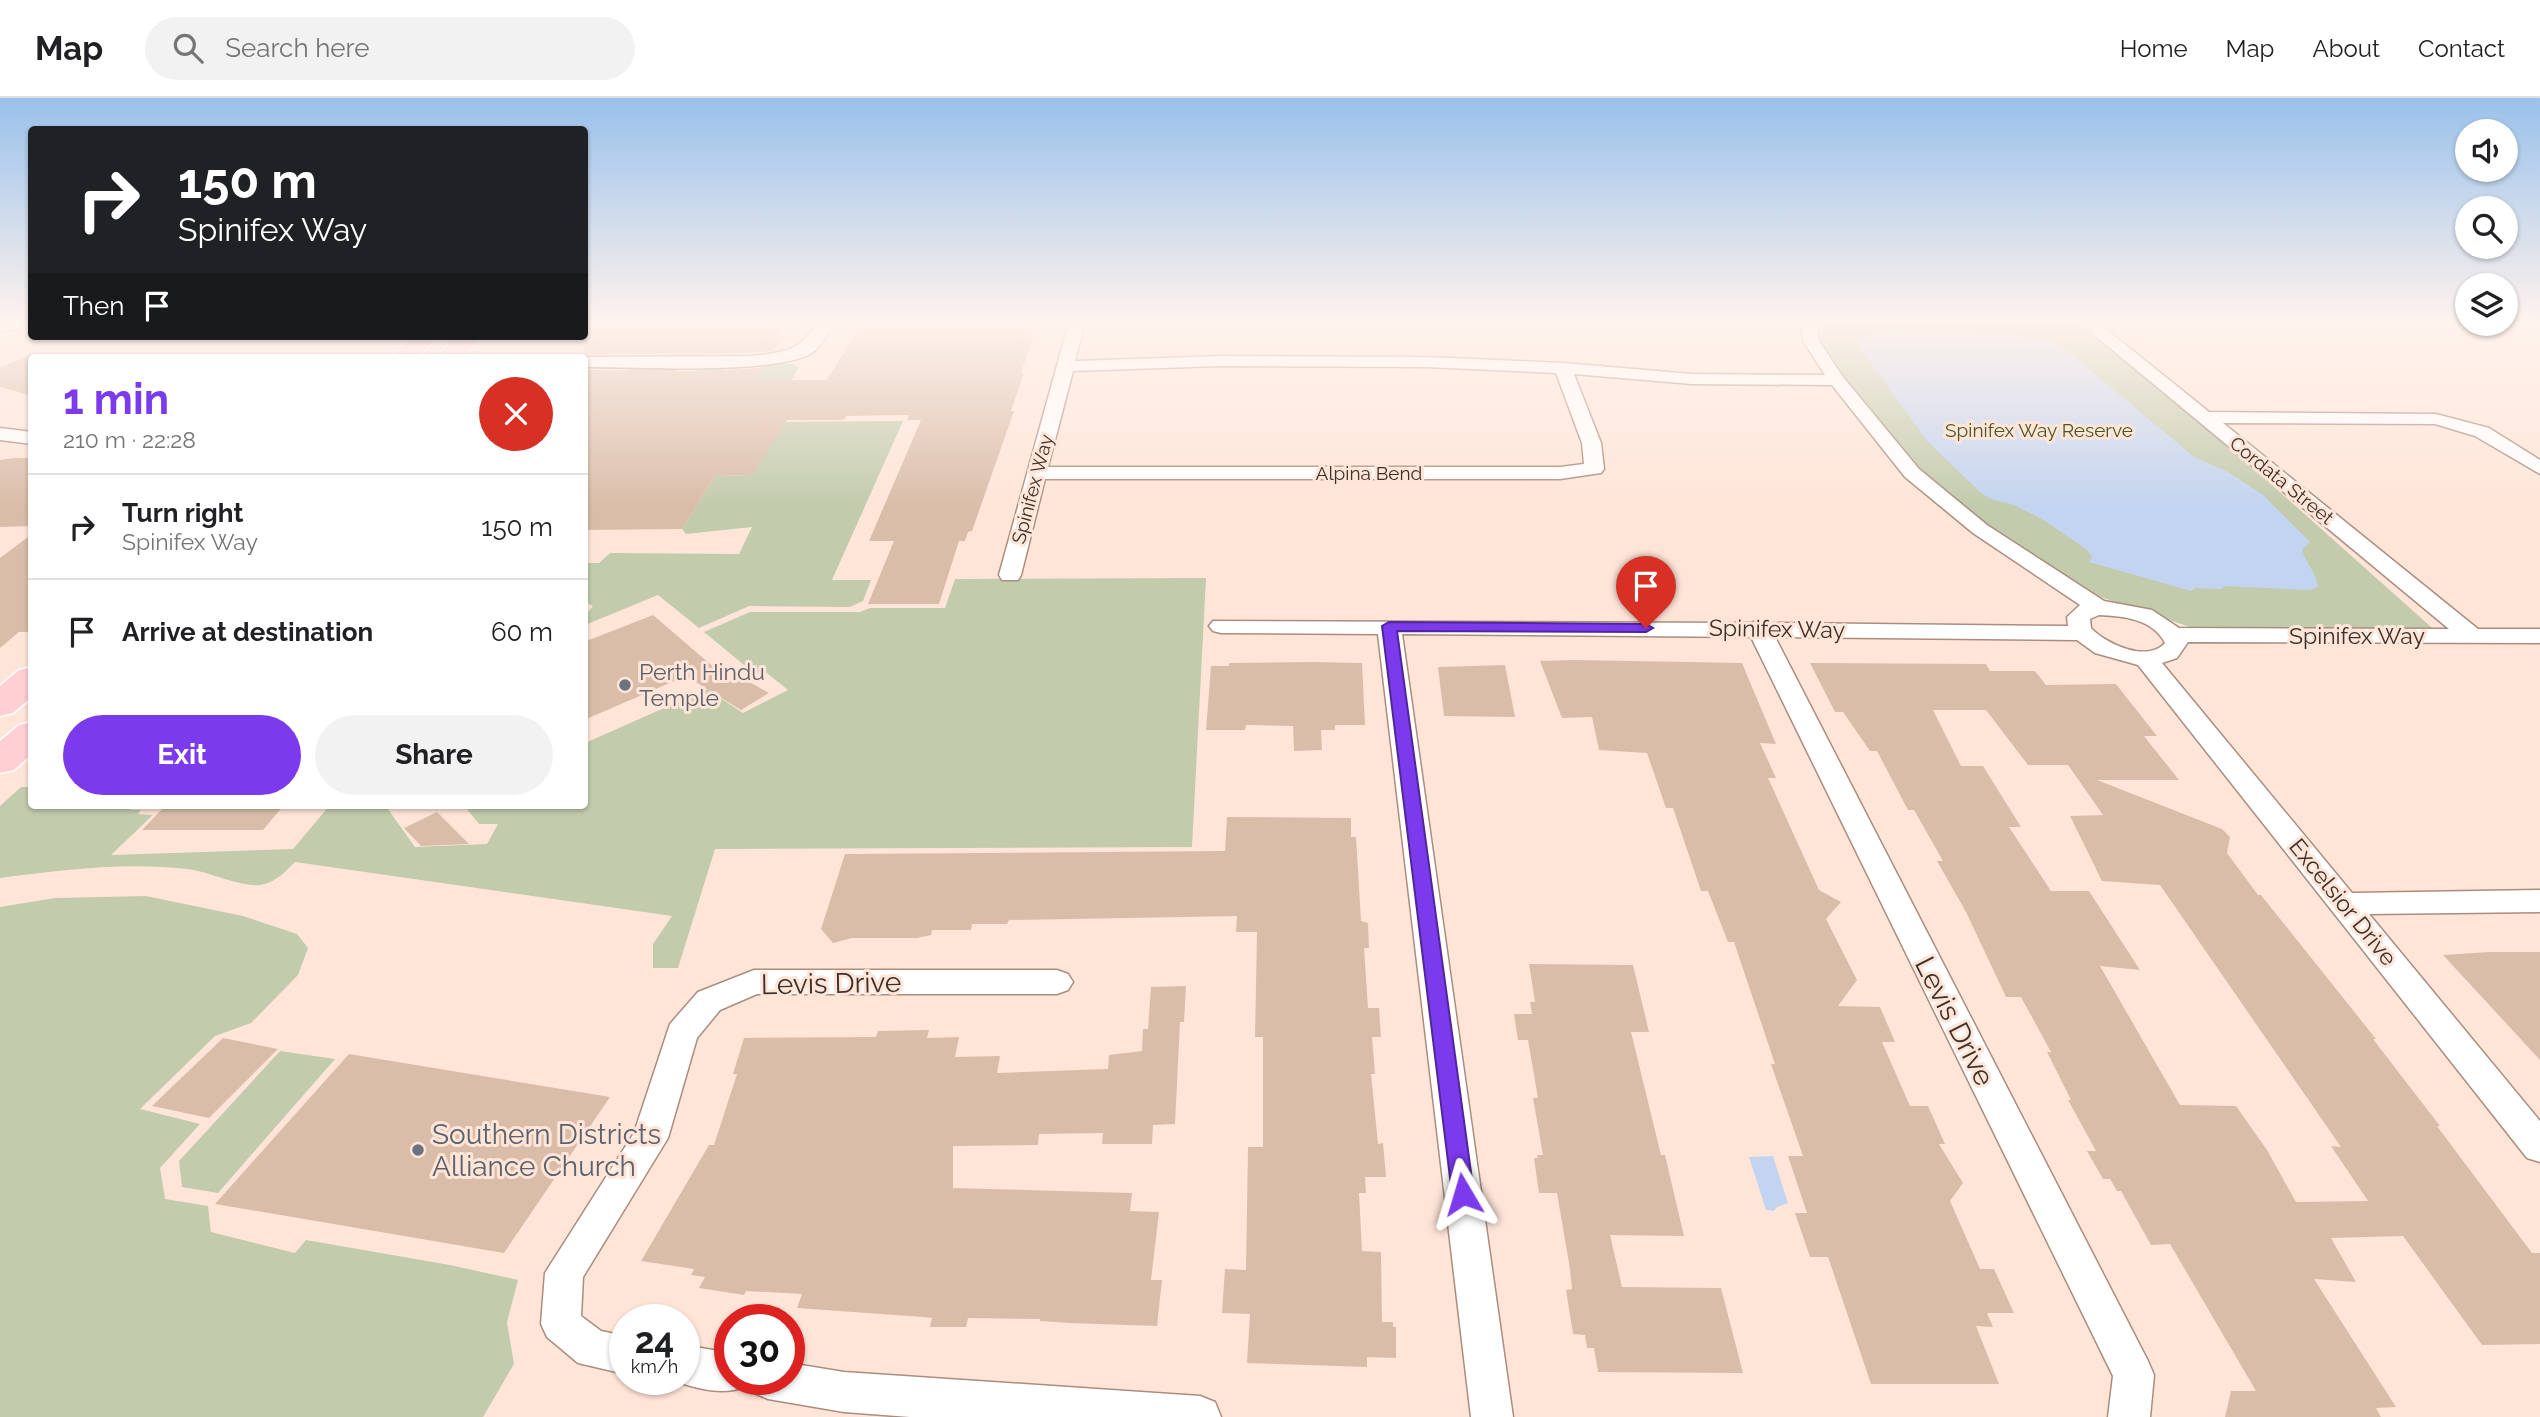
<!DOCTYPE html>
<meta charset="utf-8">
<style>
body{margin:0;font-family:Raleway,sans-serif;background:#f2f2f2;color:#202124;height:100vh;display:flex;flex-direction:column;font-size:26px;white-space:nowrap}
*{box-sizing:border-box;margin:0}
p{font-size:23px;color:#757577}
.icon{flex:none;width:38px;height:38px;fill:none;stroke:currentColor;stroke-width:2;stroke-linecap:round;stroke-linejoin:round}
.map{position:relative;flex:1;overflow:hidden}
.side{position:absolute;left:28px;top:256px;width:560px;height:455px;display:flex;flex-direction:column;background:#fff;border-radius:7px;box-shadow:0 2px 5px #0004}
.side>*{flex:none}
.hud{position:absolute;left:28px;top:28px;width:560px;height:214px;border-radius:7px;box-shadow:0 2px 5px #0004;background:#202124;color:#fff;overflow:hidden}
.fabs{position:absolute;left:2455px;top:21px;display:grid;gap:14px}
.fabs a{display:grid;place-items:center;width:63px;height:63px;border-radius:50%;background:#fff;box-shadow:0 2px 5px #0004;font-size:35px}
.speed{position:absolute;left:609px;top:1206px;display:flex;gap:14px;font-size:35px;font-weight:700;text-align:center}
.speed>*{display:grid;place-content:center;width:91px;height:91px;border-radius:50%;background:#fff;box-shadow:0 2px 5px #0004;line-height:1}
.speed small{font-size:18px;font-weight:400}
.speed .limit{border:10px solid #d22;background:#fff;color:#111}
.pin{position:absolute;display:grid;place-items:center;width:60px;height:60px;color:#fff;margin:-72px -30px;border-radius:50% 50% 50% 0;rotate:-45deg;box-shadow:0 0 7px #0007}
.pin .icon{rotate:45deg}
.me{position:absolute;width:77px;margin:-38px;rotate:353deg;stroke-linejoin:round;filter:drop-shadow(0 0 5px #0008)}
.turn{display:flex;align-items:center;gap:24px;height:147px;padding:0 35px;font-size:32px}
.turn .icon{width:91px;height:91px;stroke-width:2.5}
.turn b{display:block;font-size:49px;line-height:60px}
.then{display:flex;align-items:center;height:66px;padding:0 35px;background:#0003;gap:14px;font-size:26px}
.round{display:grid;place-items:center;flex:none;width:74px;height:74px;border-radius:37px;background:#f2f2f2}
.headline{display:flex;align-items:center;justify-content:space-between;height:119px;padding:0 35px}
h1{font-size:42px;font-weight:700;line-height:52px;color:#7c3aed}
.cta{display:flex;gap:14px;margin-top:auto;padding:14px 35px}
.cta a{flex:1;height:80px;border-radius:42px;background:#7c3aed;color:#fff;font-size:28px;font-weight:700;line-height:80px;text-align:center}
.cta a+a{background:#f2f2f2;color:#202124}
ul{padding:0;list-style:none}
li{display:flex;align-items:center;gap:21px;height:105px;padding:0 35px;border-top:2px solid #e0e0e0}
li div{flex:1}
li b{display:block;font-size:26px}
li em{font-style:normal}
header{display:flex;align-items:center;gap:42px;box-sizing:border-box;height:98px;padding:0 35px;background:#fff;border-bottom:2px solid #e0e0e0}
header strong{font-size:33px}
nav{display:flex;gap:38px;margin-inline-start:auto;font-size:24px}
.search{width:490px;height:63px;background:#f2f2f2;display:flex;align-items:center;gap:18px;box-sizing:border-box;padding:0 24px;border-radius:38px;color:#757577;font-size:26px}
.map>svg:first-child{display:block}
.green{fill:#c2cbac;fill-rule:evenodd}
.water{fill:#c3d4f0}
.building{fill:#dabda9;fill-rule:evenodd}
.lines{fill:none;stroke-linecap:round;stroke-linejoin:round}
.minor-casing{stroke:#ab8d7e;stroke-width:3}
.primary-casing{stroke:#fff;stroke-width:3}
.minor{fill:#fff;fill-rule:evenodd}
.primary{fill:#ffcfd3;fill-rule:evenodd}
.route{fill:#7c3aed;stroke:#51269a;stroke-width:2}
.worship-dot{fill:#6b7280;stroke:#ffe5d8;stroke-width:2.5}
.labels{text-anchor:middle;stroke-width:6;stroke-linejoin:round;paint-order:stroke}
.far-park-label{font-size:19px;fill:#4b5725;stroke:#ffe5d8}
.far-street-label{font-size:19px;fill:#3d312b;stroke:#ffe5d8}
.street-label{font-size:23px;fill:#3d312b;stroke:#ffe5d8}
.worship-label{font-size:23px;fill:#5b616d;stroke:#ffe5d8;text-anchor:start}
.near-street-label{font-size:28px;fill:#3d312b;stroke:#ffe5d8}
.near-worship-label{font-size:28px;fill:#5b616d;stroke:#ffe5d8;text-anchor:start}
</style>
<header>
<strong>Map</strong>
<div class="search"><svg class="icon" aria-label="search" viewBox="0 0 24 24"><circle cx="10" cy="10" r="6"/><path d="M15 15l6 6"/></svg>Search here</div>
<nav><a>Home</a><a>Map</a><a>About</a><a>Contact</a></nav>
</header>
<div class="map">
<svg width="2540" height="1319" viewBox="0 0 2540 1319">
<rect width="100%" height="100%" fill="#ffe5d8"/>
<path class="green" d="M1822,224H2083L2081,227L2235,354L2439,536L2202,533L2077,491L1976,421L1918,375L1846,287L1816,240Z
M773,265L793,266L799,269L786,292L779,293L767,324L903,323L832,482H871L863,503L850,509L749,508L699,530L658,497L585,527V518L593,508L585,504V465H599L610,455L739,456L752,429L686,436L682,431L715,378L751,377L760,365L591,364L585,368V361L592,354L585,357V324H606L634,290L624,289L627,284L614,285C634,260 647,268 677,268L678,270L672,280L647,281L624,310H662L699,268H721L723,270L717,279L690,283L670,309H707L715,302L702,324H741L738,319L742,316H748L747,319H762L770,308L762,307L774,293L770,292L773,284L756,282L750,284L763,267ZM602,341H647L639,355L592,354Z
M1206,480L1192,749L715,751L678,870H653V846L672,818L295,764C285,774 275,785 260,787C239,789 208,773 187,771C125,764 61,772 0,780V708L21,689H31L32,707H134L130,712H141L138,716L153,717L111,757L293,751L330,707H385L415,749L487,746L498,726H479L466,710L469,707H584L585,645L707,591L743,615L788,592L763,572L755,576L704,534L750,514H860L870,510H945L955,481Z
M146,798L243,818L297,836L308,850L298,877L251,925L215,938L140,1011L200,1026L160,1070L165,1101L208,1108L211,1134L295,1155L306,1142L450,1167L518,1182L507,1224L514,1266L483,1319H0V809L55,800Z
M280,953L335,961L218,1095L182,1089L179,1063Z"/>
<path class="water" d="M1883,234L2009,237L2050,242L2071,256L2194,359L2228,374L2262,396L2310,444L2302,452C2305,464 2318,477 2318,489L2309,492L2226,488L2221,491L2195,490L2191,493L2089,464L2092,459L2087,452L2045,423L2014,407L1991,401L1980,394L1926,342L1858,247L1863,240Z
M1773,1058L1788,1105L1777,1109L1774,1113L1766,1112L1749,1059Z"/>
<path class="building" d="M584,224H789L779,238L785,237L773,253L751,255L584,256Z
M971,224H1034L1030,236H1034L1021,275H1024L1011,313H1014L972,433L968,434L965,443H959L939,506H868L894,443H869L921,322H907L909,317L846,318L844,322H787L752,377L715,378L682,431L584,432V272L703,273L763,270L755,282H827L857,234H861L864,229Z
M32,255V298L0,289V270Z
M13,360H32V428L0,429V362Z
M32,436V534H19L0,550V460Z
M653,517L731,584L741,579L769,595L741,612L686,578L584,622V544Z
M1574,562L1742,565L1776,646L1760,645L1776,680H1768L1819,792L1841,804L1826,821L1857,882L1838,908L1880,909L1895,944H1882L1910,1008H1928L1945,1046H1939L1963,1085L1950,1103L1980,1171H1994L2014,1215H1987L1993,1229L1976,1228L1999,1286H1871L1828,1159H1810L1795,1115H1807L1788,1058H1803L1771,966H1775L1734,844H1728L1708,793H1701L1673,710H1666L1647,655L1599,652L1592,619L1562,620L1540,563Z
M1311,564L1362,565L1365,627H1335V632H1321L1322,652L1294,653L1293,628L1246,627L1245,632H1206L1211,568H1229V565Z
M1810,565L1986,566L1990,573H2035L2046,587L2116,586L2157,638H2144L2179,682H2097L2222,731L2230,739L2227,755L2258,797H2261L2376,941H2373L2440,1028H2437L2532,1155H2540V1246L2482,1247L2403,1138L2331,1140L2356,1184L2314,1181L2396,1309L2376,1310L2381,1319H2225L2231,1293H2256L2170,1146L2151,1147L2121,1093H2117L2110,1081H2103L2087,1053H2096L2068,1002H2071L2047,954H2051L2021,899H2006L1966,814L1937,763H1943L1914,712H1908L1877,653H1870L1843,614H1835ZM1933,612H1986L2028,667H2068L2103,717L2070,718L2102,783L2160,787L2341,1049L2331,1048L2368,1103L2296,1104L2267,1052L2236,1008L2180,1007L2100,868L2140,872L2089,793H2051L2009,729H2021L1983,668H1961Z
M1505,567L1515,619L1444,618L1438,569Z
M166,707H284L263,732H142Z
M437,714L469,746L421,748L404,730Z
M1227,719L1351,720V739H1356L1361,823L1368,825L1369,850H1364L1368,910H1379L1381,939H1372L1375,976H1371L1378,1046L1383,1045L1386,1079H1365L1366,1095H1359L1362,1153L1381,1154L1382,1224H1393V1229H1396V1260L1367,1259V1269L1247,1265L1250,1216L1222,1215L1225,1171L1246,1172L1248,1049H1263V939H1255L1257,834H1236L1237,818L1009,822L1007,826H972L971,832H932L931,837L917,840H852L833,845L821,831L845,756L1225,753Z
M2489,854H2540V962L2443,857Z
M1529,866L1633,867L1649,934H1631L1661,1057H1665L1684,1138L1610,1137L1622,1189L1721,1190L1743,1275L1598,1274L1594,1250H1587L1585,1237L1573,1236L1566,1192L1572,1191L1570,1171L1557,1095H1539L1534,1060H1538L1537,1057H1543L1533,1000H1538L1528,942H1518L1514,916H1532L1530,904H1535Z
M1186,888L1184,924H1180L1175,1026L1153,1027L1152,1046H1102L1103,1035L1039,1036L1038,1047L953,1048V1090L1132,1095L1130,1113L1159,1114L1151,1182H1162L1157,1228L1069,1225L1040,1223V1221L968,1220L966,1229H930L932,1220L923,1219L797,1210L802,1196L746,1193L744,1197L699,1190L705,1179L691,1177L694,1171L641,1163L709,1047H714L737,976H733L744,940L876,939L878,933L929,932L927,940L959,939L955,959L1000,958L997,975L1108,971L1109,957L1142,953L1143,931H1148L1151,889Z
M223,940L278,951L209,1020L152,1008Z
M349,956L610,999L504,1155L215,1106Z"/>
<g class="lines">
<defs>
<path id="minor" d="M0,224H32V227L0,234Z
M818,224H834C828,234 822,248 812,255C776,277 633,269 584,269V259L751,258C785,254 799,254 818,224Z
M1069,224H1085L1075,263L1221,258L1426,259L1564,265L1692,276L1825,277L1803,243L1801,224H1817L1819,243L1843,279L1919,371L1987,427L2104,503L2152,512L2179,530L2449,531L2092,235L2091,224H2107L2106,231L2209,314L2436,316L2489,330L2540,362V376L2475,338L2435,326L2223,325L2478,531H2540V545L2188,544L2177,560L2162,565L2352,795L2540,792V814L2369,816L2540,1023V1064L2527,1060L2138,567L2095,555L2077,542L1775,539L2148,1263L2154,1277L2150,1319H2108L2113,1278L1751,539L1402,536L1513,1319H1471L1378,536L1221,535L1213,533L1209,528L1213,523L1750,525L1758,523L1766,525L2068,528L2067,519L2080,507L1973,435L1905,379L1832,287L1692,286L1574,276L1601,345L1604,371L1601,375L1560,381H1045L1021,477L1018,482H1002L999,477ZM1221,268L1426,269L1556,275L1582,345L1584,366L1560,369H1048L1073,273ZM2099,517C2123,518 2153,521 2165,545C2147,565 2106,546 2091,530L2090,521Z
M0,330L32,334V346L0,342Z
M754,872H1057L1068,876L1073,884L1068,892L1057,896H757L720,912L697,940L668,1040L583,1179L581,1218L601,1233L625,1238V1276L578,1265L547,1239L541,1226L545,1175L634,1035L670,926L698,894Z
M684,1247L730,1255V1281H789V1265L844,1274L1200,1298L1215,1304L1221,1319H910L844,1314L768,1301L754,1295L748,1281L744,1289C722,1298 693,1290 670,1281H684Z"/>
<path id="primary" d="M413,238H439L418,259H391Z
M457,238H483L462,259H436Z
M32,569V599L13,615L0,618V588L19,572Z
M32,624V656L14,672L0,675V643L19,627Z"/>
</defs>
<use href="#minor" class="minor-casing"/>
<use href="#primary" class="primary-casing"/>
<use href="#minor" class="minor"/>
<use href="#primary" class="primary"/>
</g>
<linearGradient id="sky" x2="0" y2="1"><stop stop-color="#99c1eb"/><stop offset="0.55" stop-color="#fff3ed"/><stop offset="1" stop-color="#fff3ed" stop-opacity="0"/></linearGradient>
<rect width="2540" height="409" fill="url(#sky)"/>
<path class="route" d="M1389,524L1646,526L1653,530L1646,534L1397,533L1474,1096L1471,1103L1463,1106L1456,1103L1452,1096L1382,528Z"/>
<g class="worship-dot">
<circle cx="625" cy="587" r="7"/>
<circle cx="418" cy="1052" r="7"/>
</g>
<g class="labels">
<g class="far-park-label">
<text x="2039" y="339">Spinifex Way Reserve</text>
</g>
<g class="far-street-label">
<text x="1369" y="382">Alpina Bend</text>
<text transform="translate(2282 382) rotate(39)" y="7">Cordata Street</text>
<text transform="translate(1032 391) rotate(-75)" y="7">Spinifex Way</text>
</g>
<g class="street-label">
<text transform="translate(1777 531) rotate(1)" y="8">Spinifex Way</text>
<text x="2357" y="546">Spinifex Way</text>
<text transform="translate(2343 804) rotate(51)" y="8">Excelsior Drive</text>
</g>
<g class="worship-label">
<text x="639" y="582">Perth Hindu<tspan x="639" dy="26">Temple</tspan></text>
</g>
<g class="near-street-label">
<text transform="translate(831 885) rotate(-1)" y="10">Levis Drive</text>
<text transform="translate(1955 923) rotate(63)" y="10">Levis Drive</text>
</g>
<g class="near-worship-label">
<text x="432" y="1046">Southern Districts<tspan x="432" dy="32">Alliance Church</tspan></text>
</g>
</g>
</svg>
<div class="fabs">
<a><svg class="icon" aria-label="sound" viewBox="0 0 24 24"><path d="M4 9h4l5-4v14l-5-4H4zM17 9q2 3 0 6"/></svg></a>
<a><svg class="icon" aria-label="search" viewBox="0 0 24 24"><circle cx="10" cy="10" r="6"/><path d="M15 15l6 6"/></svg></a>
<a><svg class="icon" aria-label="layers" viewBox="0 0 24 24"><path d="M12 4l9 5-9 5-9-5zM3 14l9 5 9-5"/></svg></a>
</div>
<div class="speed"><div>24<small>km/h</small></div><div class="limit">30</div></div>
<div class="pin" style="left:1646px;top:530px;background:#d93025"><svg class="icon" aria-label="arrive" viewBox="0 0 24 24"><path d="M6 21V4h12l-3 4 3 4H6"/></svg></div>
<svg class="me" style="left:1463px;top:1096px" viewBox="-20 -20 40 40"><path d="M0-17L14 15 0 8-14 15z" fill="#7c3aed" stroke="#fff" stroke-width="4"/></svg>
<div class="hud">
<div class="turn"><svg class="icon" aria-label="right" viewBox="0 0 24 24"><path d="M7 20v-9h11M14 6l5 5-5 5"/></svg><div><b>150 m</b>Spinifex Way</div></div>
<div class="then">Then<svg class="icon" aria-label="arrive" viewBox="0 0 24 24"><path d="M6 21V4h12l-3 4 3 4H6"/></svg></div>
</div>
<section class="side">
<div class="headline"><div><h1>1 min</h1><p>210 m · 22:28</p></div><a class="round" style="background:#d93025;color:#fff"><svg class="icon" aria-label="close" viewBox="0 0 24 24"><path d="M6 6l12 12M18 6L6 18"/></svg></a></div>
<ul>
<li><svg class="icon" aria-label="right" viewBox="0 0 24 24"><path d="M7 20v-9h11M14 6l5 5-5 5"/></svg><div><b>Turn right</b><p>Spinifex Way</p></div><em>150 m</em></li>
<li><svg class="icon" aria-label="arrive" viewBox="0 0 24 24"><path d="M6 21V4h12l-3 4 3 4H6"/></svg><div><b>Arrive at destination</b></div><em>60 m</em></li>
</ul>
<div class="cta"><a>Exit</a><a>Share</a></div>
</section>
</div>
